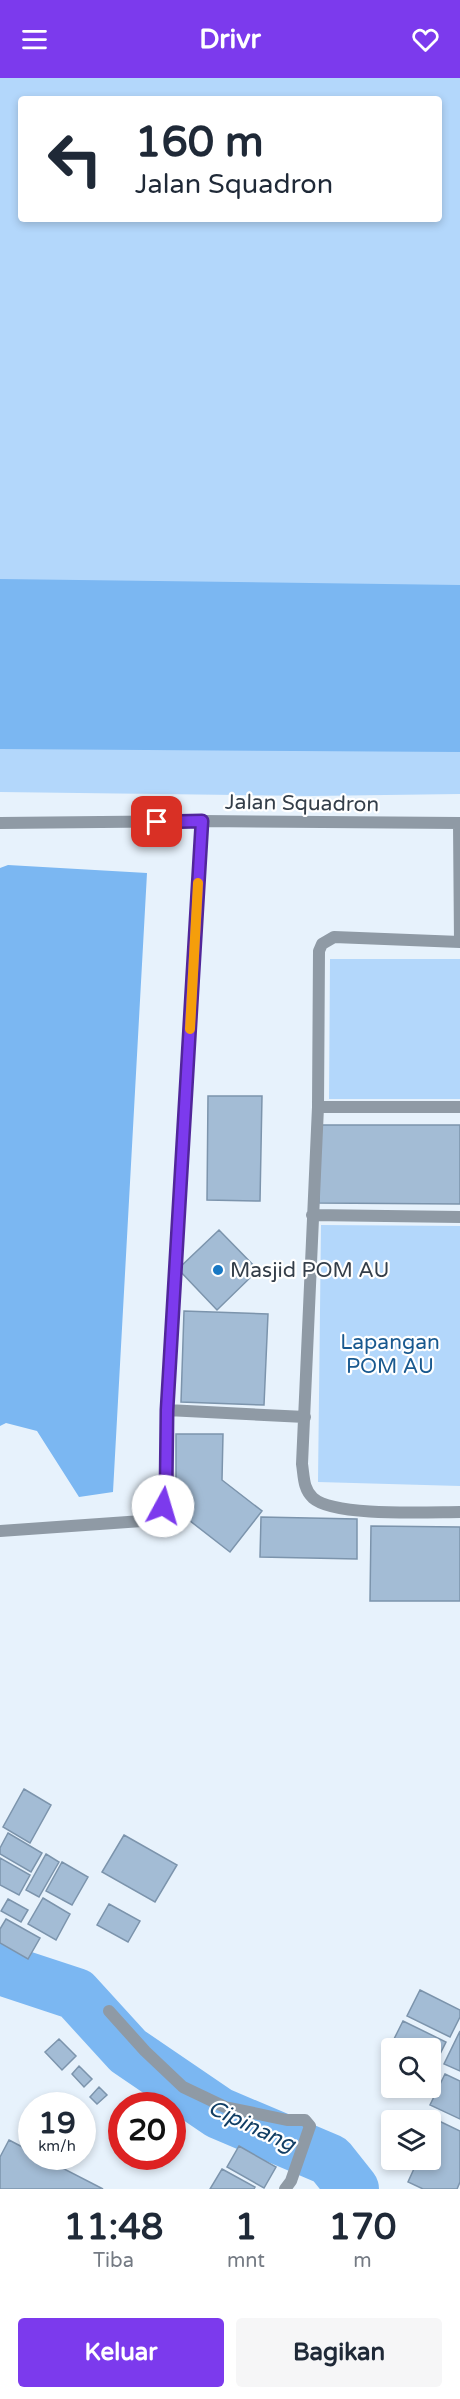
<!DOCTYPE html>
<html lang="id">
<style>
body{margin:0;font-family:"Varela Round",sans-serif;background:#f6f6f7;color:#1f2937;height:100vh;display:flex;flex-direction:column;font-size:22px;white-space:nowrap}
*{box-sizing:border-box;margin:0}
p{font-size:20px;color:#747a83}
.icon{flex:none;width:33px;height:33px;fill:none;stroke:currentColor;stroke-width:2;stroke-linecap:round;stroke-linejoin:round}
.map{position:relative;height:2111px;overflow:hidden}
.details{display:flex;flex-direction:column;background:#fff;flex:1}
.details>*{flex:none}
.banner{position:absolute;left:18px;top:18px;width:424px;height:126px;border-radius:6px;box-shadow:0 3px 9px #0003;background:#fff;color:#1f2937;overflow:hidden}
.buttons{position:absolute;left:381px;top:1960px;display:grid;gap:12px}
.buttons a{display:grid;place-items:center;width:60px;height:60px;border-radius:6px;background:#fff;box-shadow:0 3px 9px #0003;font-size:30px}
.speed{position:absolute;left:18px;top:2014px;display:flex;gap:12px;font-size:30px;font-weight:700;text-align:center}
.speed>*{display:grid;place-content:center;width:78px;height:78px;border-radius:50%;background:#fff;box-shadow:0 3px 9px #0003;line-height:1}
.speed small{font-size:15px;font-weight:400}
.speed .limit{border:9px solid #d22;background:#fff;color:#111}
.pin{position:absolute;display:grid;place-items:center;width:51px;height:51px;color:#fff;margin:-26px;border-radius:12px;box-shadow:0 3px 9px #0006}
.me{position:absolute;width:66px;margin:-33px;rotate:6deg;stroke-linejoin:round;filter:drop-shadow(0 0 4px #0008)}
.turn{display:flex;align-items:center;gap:21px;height:126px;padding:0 18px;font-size:27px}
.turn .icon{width:78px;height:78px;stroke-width:2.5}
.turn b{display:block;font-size:42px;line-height:51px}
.eta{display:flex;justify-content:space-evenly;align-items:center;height:102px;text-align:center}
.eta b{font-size:36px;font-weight:700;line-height:42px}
.button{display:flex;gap:12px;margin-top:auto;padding:12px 18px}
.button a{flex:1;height:69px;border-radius:6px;background:#7c3aed;color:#fff;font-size:24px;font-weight:700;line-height:69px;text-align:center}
.button a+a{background:#f6f6f7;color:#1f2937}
header{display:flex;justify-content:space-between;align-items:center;height:78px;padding:0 18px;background:#7c3aed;color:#fff;font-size:27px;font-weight:700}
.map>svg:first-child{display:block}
.green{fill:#b3d7fb;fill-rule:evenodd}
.water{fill:#7bb7f2}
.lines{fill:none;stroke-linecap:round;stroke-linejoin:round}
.river{stroke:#7bb7f2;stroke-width:52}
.building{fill:#a3bcd5;stroke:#7c94ac;stroke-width:1.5}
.service{stroke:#8f9aa5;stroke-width:12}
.minor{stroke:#8f9aa5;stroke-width:12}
.route-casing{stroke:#51269a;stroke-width:15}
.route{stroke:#7c3aed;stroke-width:10}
.slow{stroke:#f59e0b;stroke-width:10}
.poi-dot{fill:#1878c4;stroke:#fff;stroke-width:2}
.labels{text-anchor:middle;stroke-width:4.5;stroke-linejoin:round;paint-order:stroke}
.street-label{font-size:21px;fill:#343e49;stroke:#fff}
.poi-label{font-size:21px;fill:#343e49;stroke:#fff;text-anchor:start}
.park-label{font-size:21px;fill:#19598f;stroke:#fff}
.water-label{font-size:22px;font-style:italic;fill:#123e64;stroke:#fff}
</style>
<header><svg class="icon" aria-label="menu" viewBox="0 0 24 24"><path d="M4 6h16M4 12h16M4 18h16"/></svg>Drivr<svg class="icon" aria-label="heart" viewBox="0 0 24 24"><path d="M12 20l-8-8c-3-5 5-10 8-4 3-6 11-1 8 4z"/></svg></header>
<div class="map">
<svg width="460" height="2111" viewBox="0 0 460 2111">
<rect width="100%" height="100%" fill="#e7f2fc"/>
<path class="green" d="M0,0H460V716L311,718L0,714ZM21,21H440V141H21Z
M330,881H460V1021H329Z
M321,1147L460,1148V1408L318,1404Z"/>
<path class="water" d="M0,501L460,507V674L0,671Z
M8,787L147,795L113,1414L79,1419L37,1353L6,1345L0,1348V790Z"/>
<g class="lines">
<path class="river" d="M0,1891L76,1916L128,1973L219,2035L330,2082L353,2111"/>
</g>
<path class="building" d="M208,1018H262L260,1123L207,1122Z
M320,1047H460V1126L319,1125Z
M219,1152L258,1192L217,1232L178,1191Z
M184,1233L268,1236L264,1327L181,1324Z
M176,1356H223L222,1402L262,1433L230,1474L176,1432Z
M261,1439L357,1441V1481L260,1479Z
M371,1448L460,1449V1523H370Z
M24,1711L51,1727L30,1765L3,1749Z
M8,1755L42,1775L31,1794L0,1776V1770Z
M124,1757L177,1787L155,1824L102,1794Z
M46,1776L59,1784L39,1819L26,1812Z
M0,1780L30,1797L19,1817L0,1807Z
M62,1784L88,1799L72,1827L46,1813Z
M43,1820L70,1836L56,1862L28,1846Z
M8,1821L28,1832L21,1844L1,1833Z
M109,1826L140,1843L128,1864L97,1847Z
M6,1841L40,1860L28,1881L0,1865V1851Z
M420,1912L460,1932V1939L450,1959L407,1938Z
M403,1943L446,1964L435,1986L430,1984V1971H404L392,1965Z
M460,1953V1993L444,1986Z
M59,1961L76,1978L62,1992L45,1974Z
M79,1988L92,2001L84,2009L72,1996Z
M445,1996L460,2003V2041L430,2027Z
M99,2009L107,2017L97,2026L90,2019Z
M437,2042L460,2053V2104L457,2111H423L408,2104L418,2082H430V2056Z
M9,2062L32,2074V2079H41L103,2111H0V2079Z
M239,2068L276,2089L264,2110L227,2089Z
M222,2091L255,2109L254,2111H210Z"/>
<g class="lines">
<path class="service" d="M0,745L202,743L460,745
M459,746L460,864
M460,864L334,859L322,866L319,873L318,1029L302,1386C304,1398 303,1411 313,1420C334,1439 429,1434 460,1434
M318,1029H460
M312,1137L460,1139
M167,1332L305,1339
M0,1453L142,1443C158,1437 162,1432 166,1417L167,1332L202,743"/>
<path class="minor" d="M109,1933L145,1973L183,2009L225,2029L287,2042H305L310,2048L291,2103L285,2111"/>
</g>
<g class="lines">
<defs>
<path id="route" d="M157,744L202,743L167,1332L166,1417L163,1428"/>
</defs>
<use href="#route" class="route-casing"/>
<use href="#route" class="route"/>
<path class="slow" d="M190,951L198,805"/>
</g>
<circle class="poi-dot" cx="218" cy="1192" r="6"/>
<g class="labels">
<g class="street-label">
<text transform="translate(302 725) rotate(1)" y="7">Jalan Squadron</text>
</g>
<g class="poi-label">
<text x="230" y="1199">Masjid POM AU</text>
</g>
<g class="park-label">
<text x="390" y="1271">Lapangan<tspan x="390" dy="24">POM AU</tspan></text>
</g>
<g class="water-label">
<text transform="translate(252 2047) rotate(25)" y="8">Cipinang</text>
</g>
</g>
</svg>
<div class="buttons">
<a><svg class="icon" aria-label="search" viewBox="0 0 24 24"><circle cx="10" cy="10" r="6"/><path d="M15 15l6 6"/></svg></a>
<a><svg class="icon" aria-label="layers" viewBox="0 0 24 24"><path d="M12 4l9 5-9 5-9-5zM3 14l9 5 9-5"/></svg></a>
</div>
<div class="speed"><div>19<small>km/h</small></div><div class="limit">20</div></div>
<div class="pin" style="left:157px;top:744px;background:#d93025"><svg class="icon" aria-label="arrive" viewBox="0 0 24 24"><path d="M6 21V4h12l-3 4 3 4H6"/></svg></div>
<svg class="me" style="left:163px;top:1428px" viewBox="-20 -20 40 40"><circle r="19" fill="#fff"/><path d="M0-13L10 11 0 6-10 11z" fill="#7c3aed"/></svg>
<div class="banner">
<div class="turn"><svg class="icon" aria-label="left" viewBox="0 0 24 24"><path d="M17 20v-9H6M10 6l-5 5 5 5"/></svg><div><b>160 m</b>Jalan Squadron</div></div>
</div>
</div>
<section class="details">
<div class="eta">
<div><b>11:48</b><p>Tiba</p></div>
<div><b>1</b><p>mnt</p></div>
<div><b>170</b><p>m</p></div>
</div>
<div class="button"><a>Keluar</a><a>Bagikan</a></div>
</section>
